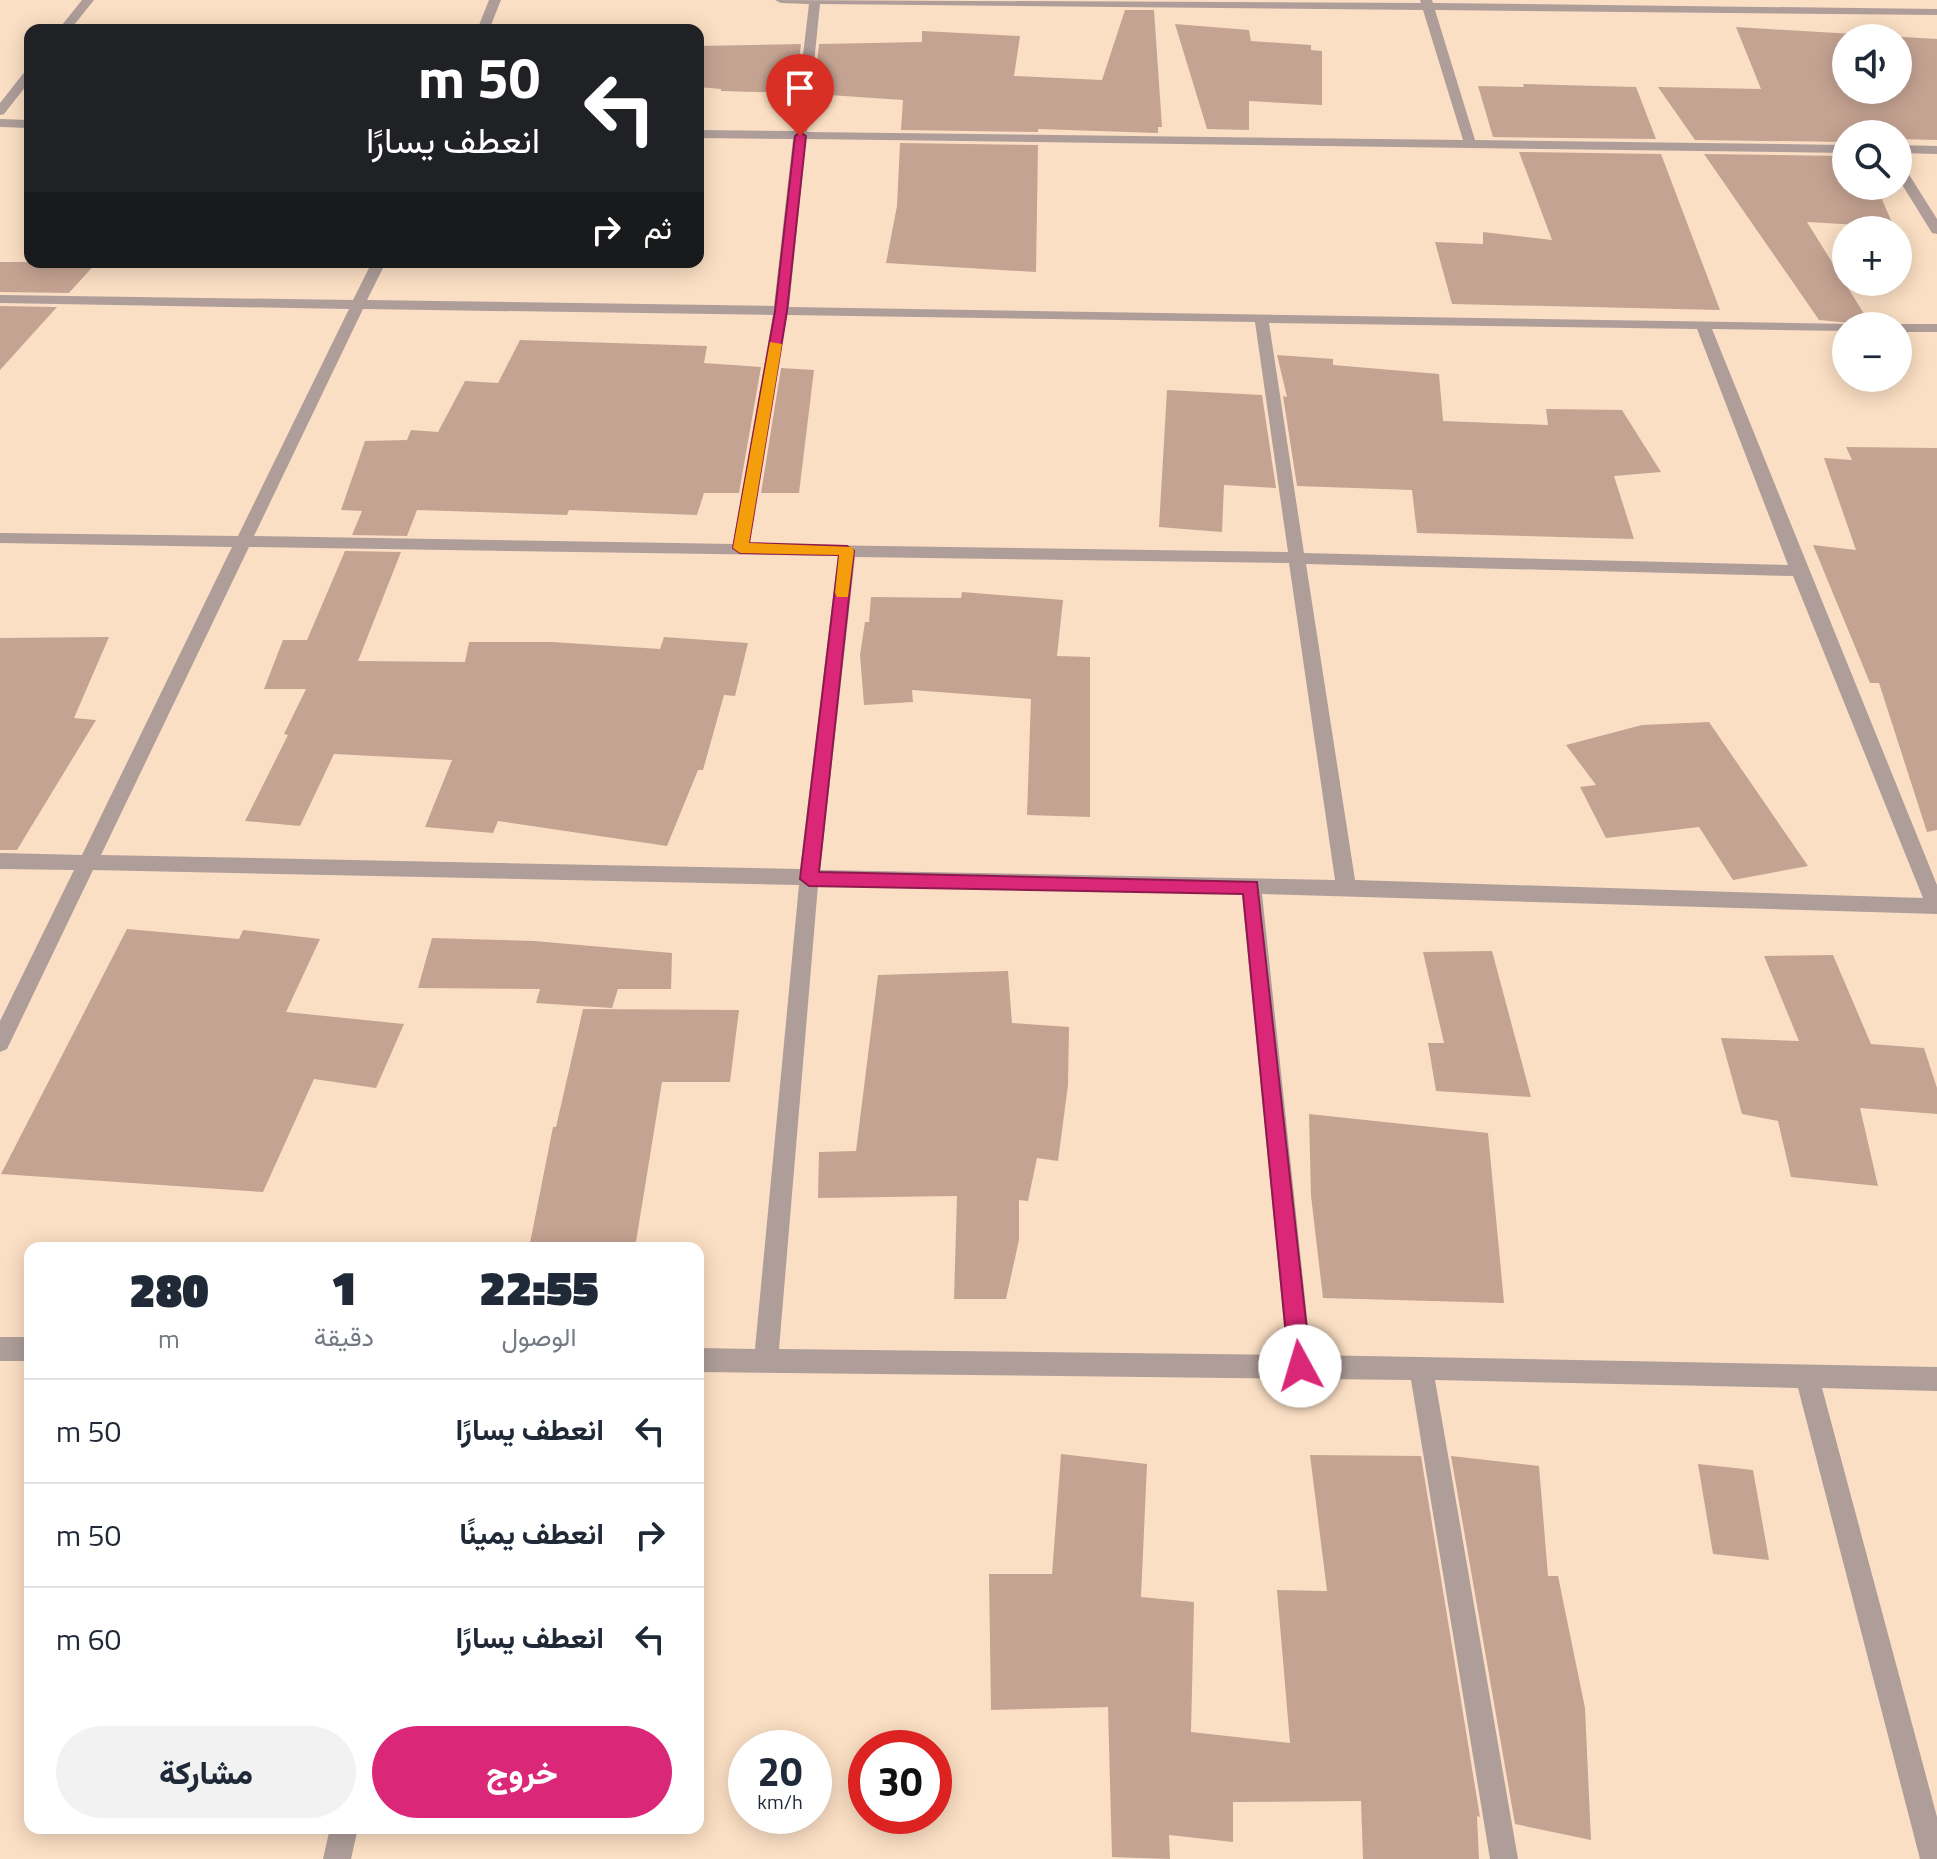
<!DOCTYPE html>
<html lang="ar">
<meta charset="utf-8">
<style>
body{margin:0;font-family:"Titillium Web",Vazirmatn,sans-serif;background:#f2f2f3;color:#1f2937;direction:rtl;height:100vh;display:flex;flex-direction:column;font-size:30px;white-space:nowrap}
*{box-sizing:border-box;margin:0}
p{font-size:26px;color:#747a83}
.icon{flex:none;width:44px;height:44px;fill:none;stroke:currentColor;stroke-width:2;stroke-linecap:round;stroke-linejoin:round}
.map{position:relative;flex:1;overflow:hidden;direction:ltr}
.sheet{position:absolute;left:24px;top:1242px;width:680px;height:592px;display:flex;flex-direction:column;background:#fff;border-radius:16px;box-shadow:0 4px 20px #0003;direction:rtl}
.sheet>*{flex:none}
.hud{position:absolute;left:24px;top:24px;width:680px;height:244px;border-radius:16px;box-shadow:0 4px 20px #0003;direction:rtl;background:#202124;color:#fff;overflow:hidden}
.fabs{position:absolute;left:1832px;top:24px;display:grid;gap:16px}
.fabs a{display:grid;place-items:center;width:80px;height:80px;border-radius:50%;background:#fff;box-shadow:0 4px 20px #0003;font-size:40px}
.speed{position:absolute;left:728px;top:1730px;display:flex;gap:16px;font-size:40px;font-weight:700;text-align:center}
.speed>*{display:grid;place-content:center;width:104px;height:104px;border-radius:50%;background:#fff;box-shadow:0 4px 20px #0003;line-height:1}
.speed small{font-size:20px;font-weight:400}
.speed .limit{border:12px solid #d22;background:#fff;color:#111}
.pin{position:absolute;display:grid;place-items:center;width:68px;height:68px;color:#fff;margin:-82px -34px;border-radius:50% 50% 50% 0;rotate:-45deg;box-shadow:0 0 8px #0007}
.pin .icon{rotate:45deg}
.me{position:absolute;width:88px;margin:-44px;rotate:354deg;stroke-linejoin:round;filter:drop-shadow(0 0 6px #0008)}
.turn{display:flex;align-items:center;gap:28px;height:168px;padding:0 32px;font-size:36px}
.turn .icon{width:104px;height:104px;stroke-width:2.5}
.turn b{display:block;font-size:56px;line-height:68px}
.then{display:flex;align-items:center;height:76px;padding:0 32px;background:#0003;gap:16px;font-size:30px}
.eta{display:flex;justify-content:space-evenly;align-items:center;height:136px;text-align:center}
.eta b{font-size:48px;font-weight:800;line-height:56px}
.cta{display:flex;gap:16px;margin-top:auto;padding:16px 32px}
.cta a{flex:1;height:92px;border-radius:48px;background:#db2777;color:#fff;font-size:32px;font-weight:800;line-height:92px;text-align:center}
.cta a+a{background:#f2f2f3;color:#1f2937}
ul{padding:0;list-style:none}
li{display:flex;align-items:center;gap:24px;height:104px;padding:0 32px;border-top:2px solid #e0e1e3}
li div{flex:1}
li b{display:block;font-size:30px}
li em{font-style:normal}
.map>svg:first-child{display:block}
.building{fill:#c5a392;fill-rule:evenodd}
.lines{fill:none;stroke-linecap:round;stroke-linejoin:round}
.minor{fill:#ae9d99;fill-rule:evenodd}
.route{fill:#db2777;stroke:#8e194d;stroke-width:2}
.slow{fill:#f59e0b}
</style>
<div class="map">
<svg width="1937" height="1859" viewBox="0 0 1937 1859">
<rect width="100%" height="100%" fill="#fbdfc4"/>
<path class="building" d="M1125,10H1154L1162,127H1158V133L1038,129V132L901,130L903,100L814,94L819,44L922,42V31L1020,36L1014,76L1102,80Z
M1175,24L1249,30L1251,41L1311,45V50L1322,51V105L1249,101V130L1207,129Z
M1736,27L1937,39V140L1898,139V134H1846V142L1695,140L1658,87L1761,89ZM1846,38H1898V90H1846Z
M801,44L795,93L721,91V89L698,87V46Z
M1523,84L1636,87L1656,139L1493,137L1478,86L1524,87Z
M900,143L1038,145L1036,272L886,263L897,206Z
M1519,152L1661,154L1720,310L1452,304L1435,242L1483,244V232L1552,240Z
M1704,154L1846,156V186H1876L1894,227L1807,222L1871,325L1819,320Z
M0,262H97L69,293L0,292Z
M0,306L57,307L0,370Z
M520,340L707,346L704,363L761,367L739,493H704L697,515L569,510L567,515L417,510L407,536L352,535L362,511L341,510L365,441L407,440L411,430L438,432L465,381L498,383Z
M1277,355L1333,359V365L1439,374L1443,421L1548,425L1546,409L1622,410L1661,472L1614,476L1634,539L1417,533L1412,490L1297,486L1283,396L1287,397Z
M781,368L814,370L799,493H761Z
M1167,390L1262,395L1276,488L1224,485L1222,532L1159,527Z
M1846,447L1937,448V830L1927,832L1879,683H1870L1813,545L1856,550L1824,458L1852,460Z
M345,551L401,552L358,661L465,662L469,642H552L660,649L664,637L748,643L735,696L724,695L703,770H698L667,846L498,821L493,833L425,827L452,760L334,754L300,826L245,821L288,735L284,734L306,689H264L283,640H307Z
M962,592L1063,600L1057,656L1090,657V817L1027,815L1031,699L912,690L913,702L864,705L860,655L865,622H869L871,597L961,598Z
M109,637L74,718L96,720L17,850H0V638Z
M1709,722L1808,866L1733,880L1699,827L1606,838L1580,787L1596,785L1566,745L1642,725Z
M127,929L239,939L243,930L320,939L286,1012L404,1024L376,1088L314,1079L263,1192L1,1174Z
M432,938L534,941L672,953L671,989H618L612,1008L536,1003L540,989L418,988Z
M1492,951L1531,1097L1436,1091L1428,1043H1444L1423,952Z
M1833,955L1871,1044L1924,1048L1937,1088V1114L1860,1108L1878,1186L1791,1177L1778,1121L1742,1114L1721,1038L1799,1041L1764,956Z
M1008,971L1012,1023L1069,1027L1068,1085L1058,1161L1037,1158L1028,1201L1019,1200V1240L1006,1299H954L957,1196L818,1198L819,1152L856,1151L878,975Z
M583,1009L739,1010L730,1082H662L635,1248H529L553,1127H556Z
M1309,1114L1488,1133L1504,1303L1323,1298L1311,1196Z
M1061,1454L1147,1464L1141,1597L1194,1602L1191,1732L1290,1743L1277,1590L1327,1591L1310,1455L1421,1456L1480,1817L1477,1816L1479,1859H1363L1361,1801L1233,1802V1842L1169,1835L1170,1859L1112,1857L1108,1707L991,1710L989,1574H1052Z
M1451,1456L1539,1466L1548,1576H1558L1585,1708L1591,1840L1515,1824Z
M1698,1464L1753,1470L1769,1560L1713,1554Z"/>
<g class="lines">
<path class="minor" d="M82,0H94L70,30H58Z
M489,0H501L489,30H477Z
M775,0L1421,3L1420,0H1432L1433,3L1937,9V15L1435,10L1475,140L1846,145V153L806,139L789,307L1851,324L1853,326H1846V331L1712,329L1937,885V914L1262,894L1311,1355L1937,1367V1391L1822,1388L1937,1817V1859H1920L1798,1388L1435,1380L1518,1859H1490L1411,1380L698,1372V1348L755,1349L799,885L93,870L7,1049L0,1052V1021L74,870L0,869V853L82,855L232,547L0,543V533L238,536L349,309L0,303V295L353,300L372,262H386L367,300L774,306L793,139L698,138V130L794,131L809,4L781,3ZM820,4L1423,10L1463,140L807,132ZM363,309L773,315L733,544L254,536ZM787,315L1255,322L1288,552L749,544ZM1269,323L1697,329L1788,565L1304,553ZM249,547L838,556L800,869L101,855ZM855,557L1289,563L1335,880L820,870ZM1306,564L1793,576L1923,898L1355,880ZM818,885L1242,894L1287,1355L779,1349Z
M30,69V81L4,114L0,115V103L26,70Z
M0,119L30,120V128L0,127Z
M1898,145L1937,146V154L1898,153Z
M1898,164L1903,165L1937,219V234L1932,233L1898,178Z
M1898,324H1937V332H1898V326H1892Z
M0,1337H30V1361H0Z
M330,1828H358L351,1859H323Z"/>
</g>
<path class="route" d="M800,132L806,136L787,311L749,543L847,546L854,551L819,872L1257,882L1311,1366L1307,1374L1300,1377L1292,1374L1289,1366L1243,894L809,886L800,879L839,555L740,553L733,548L775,311L795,136Z"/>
<path class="slow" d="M770,342L782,344L749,543L852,547L854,551L848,597H837L835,593L839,555L740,553L733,548Z"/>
</svg>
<div class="fabs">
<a><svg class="icon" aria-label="sound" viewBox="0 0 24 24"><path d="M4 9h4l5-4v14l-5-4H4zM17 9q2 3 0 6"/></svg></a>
<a><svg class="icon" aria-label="search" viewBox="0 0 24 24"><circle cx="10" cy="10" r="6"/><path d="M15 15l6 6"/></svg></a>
<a>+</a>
<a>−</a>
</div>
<div class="speed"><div>20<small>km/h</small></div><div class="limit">30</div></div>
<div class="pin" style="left:800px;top:136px;background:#d93025"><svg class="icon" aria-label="arrive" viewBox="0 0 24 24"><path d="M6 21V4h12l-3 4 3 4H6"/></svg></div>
<svg class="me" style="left:1300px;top:1366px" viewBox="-20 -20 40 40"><circle r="19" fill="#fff"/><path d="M0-13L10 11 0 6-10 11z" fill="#db2777"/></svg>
<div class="hud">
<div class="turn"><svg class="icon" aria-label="left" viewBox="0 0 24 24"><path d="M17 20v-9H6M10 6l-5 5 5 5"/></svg><div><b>50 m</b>انعطف يسارًا</div></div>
<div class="then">ثم<svg class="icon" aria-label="right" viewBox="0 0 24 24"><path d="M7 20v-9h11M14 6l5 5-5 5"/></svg></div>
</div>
<section class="sheet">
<div class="eta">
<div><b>22:55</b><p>الوصول</p></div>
<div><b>1</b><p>دقيقة</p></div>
<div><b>280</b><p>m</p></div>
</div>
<ul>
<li><svg class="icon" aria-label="left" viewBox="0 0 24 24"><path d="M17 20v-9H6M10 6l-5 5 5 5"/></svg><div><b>انعطف يسارًا</b></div><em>50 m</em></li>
<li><svg class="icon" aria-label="right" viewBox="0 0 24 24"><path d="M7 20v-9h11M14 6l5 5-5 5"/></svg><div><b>انعطف يمينًا</b></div><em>50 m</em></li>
<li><svg class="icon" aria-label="left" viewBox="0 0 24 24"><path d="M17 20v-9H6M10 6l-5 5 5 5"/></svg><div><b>انعطف يسارًا</b></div><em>60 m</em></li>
</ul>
<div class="cta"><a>خروج</a><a>مشاركة</a></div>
</section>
</div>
